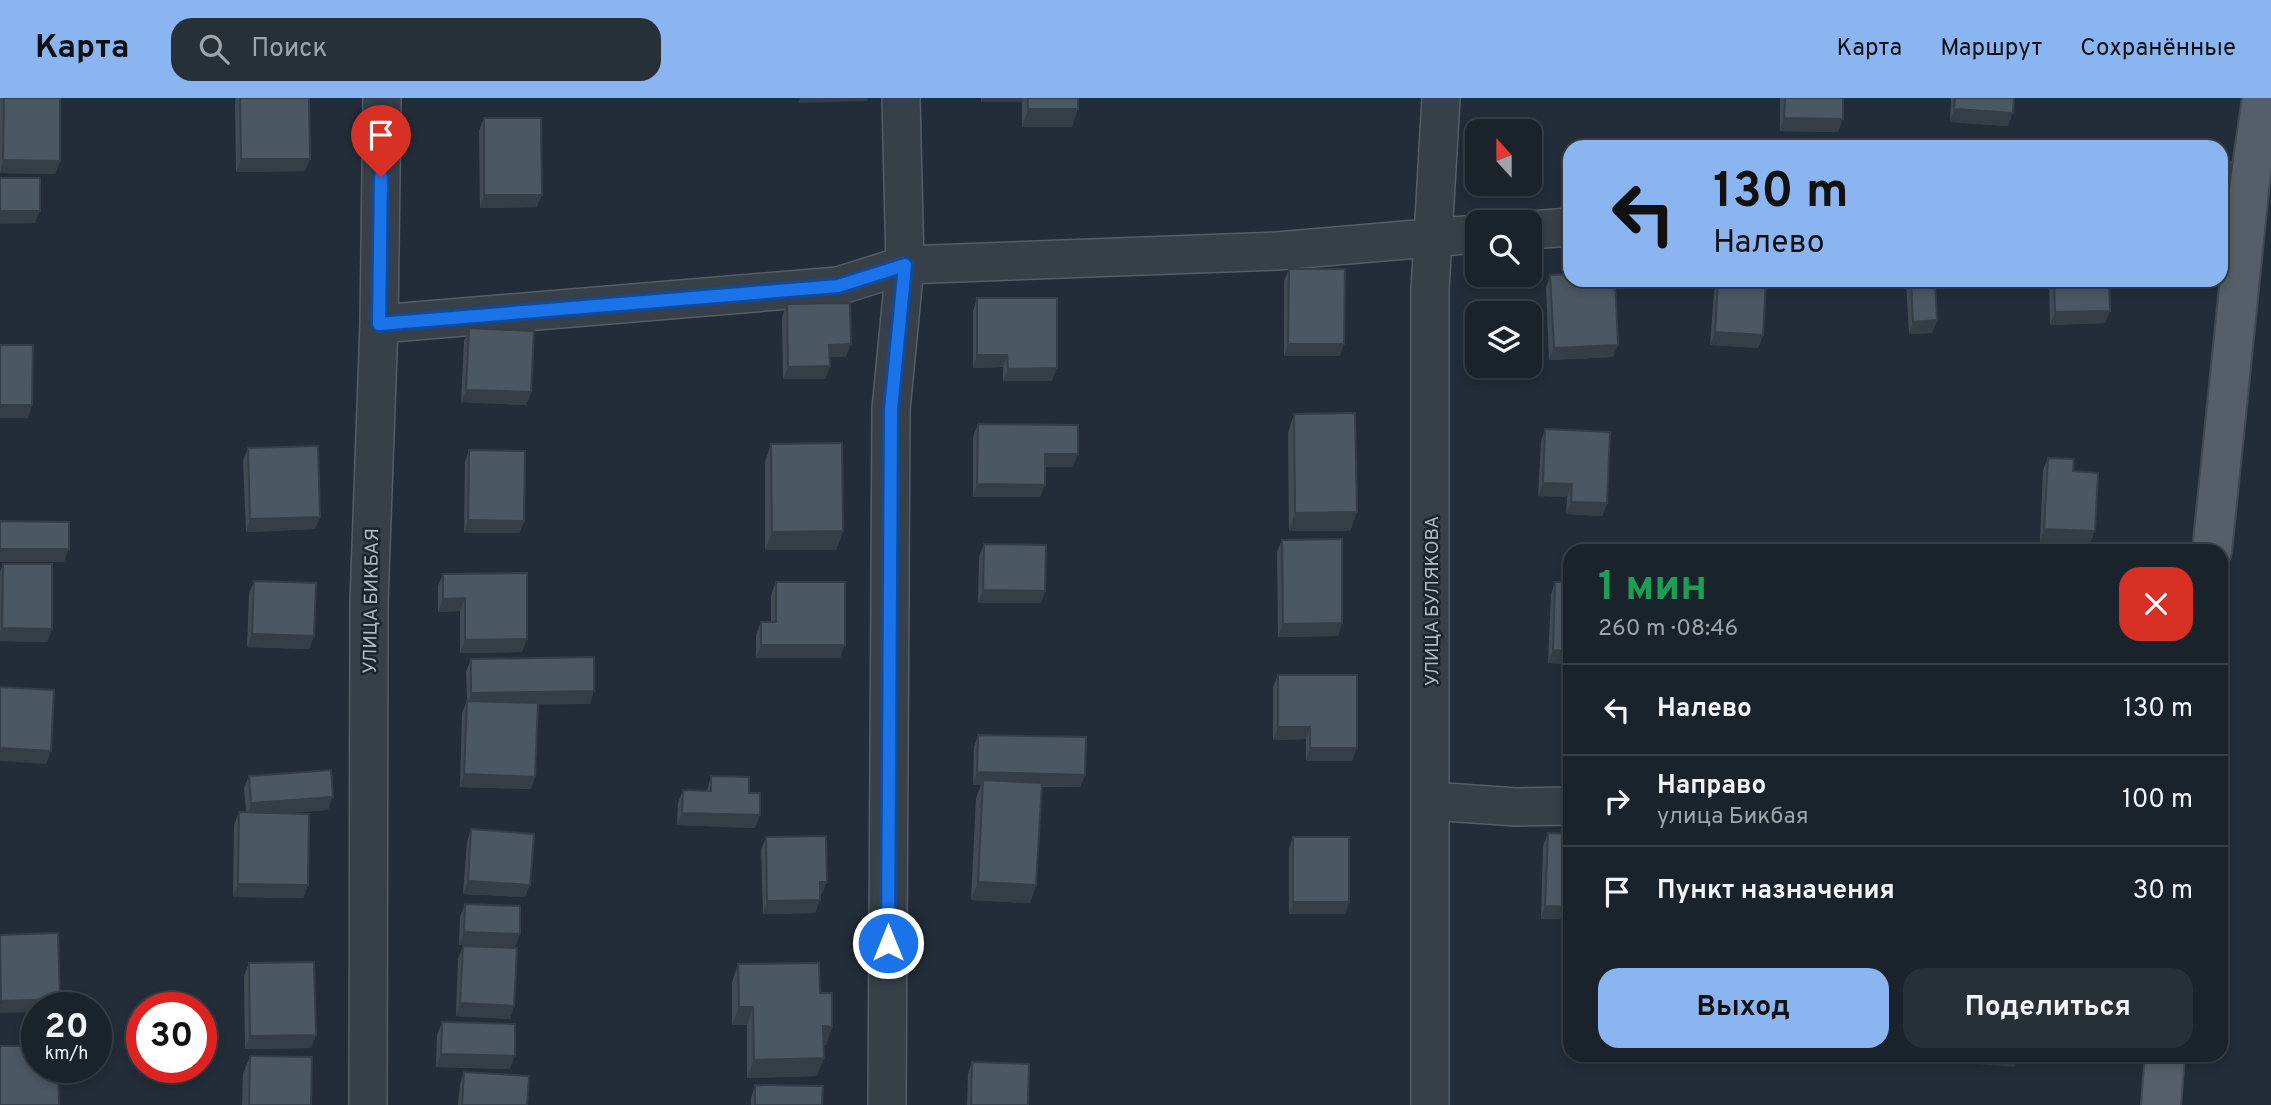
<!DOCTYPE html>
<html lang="ru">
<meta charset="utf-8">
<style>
body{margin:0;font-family:Overpass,sans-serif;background:#272f37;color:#f1f3f6;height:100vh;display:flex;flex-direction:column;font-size:26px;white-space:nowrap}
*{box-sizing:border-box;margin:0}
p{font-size:23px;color:#9fa4a9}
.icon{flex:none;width:38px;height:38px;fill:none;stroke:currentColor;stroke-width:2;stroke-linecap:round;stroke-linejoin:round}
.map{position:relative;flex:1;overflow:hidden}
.side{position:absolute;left:1563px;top:446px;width:665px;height:518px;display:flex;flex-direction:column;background:#1a222b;border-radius:21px;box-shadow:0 4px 10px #0003,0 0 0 2px #383f47}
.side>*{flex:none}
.top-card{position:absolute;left:1563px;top:42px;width:665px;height:147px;border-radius:21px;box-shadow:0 4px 10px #0003,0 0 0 2px #383f47;background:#8bb5f1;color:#111;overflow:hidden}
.needle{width:46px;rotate:339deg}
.fabs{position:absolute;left:1465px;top:21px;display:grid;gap:14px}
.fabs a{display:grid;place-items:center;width:77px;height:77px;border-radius:14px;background:#1a222b;box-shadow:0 4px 10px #0003,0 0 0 2px #383f47;font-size:35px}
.speed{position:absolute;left:21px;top:894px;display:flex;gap:14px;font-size:35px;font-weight:700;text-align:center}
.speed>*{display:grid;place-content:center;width:91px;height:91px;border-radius:50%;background:#1a222b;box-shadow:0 4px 10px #0003,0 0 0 2px #383f47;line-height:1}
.speed small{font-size:18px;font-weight:400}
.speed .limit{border:10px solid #d22;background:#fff;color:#111}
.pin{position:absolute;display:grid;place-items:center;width:60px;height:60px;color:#fff;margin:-72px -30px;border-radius:50% 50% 50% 0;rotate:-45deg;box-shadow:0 0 7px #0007}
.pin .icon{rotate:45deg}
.me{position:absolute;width:77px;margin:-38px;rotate:0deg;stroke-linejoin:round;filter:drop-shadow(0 0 5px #0008)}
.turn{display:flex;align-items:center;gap:24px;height:147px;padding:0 35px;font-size:32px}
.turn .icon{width:91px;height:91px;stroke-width:2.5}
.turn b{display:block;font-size:49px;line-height:60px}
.round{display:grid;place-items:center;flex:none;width:74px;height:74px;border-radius:21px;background:#272f37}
.overview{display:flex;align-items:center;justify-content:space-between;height:119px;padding:0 35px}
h1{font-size:42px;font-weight:700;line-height:52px;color:#1e9e55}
.button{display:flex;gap:14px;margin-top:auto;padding:14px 35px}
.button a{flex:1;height:80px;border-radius:21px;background:#8bb5f1;color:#111;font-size:28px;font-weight:700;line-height:80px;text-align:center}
.button a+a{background:#272f37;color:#f1f3f6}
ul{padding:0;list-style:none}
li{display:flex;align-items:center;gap:21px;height:91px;padding:0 35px;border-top:2px solid #383f47}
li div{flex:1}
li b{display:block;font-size:26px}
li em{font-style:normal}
header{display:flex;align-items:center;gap:42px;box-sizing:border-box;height:98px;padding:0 35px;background:#8bb5f1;color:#111}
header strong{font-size:33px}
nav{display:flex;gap:38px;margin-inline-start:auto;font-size:24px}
.search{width:490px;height:63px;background:#272f37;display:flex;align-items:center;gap:18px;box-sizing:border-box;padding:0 24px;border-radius:21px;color:#9fa4a9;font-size:26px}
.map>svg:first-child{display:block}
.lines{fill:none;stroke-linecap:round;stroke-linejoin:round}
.minor-casing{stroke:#555d67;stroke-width:40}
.major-casing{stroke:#404852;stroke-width:42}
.minor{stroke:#373f49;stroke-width:37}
.major{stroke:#555e69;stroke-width:38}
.wall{fill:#414b56}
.shaded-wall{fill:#353d46}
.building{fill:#4c5764;stroke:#353d46;stroke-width:2}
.route-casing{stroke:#114b97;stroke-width:18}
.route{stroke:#1a73e8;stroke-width:12}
.labels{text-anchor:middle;stroke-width:5;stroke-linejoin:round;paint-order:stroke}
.street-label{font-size:19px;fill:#b2bac5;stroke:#1c242e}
</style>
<header>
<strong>Карта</strong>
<div class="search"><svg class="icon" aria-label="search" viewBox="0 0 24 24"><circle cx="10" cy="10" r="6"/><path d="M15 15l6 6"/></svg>Поиск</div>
<nav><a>Карта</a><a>Маршрут</a><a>Сохранённые</a></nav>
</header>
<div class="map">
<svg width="2271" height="1007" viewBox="0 0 2271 1007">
<rect width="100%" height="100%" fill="#232d39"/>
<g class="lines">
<defs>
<path id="minor" d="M2221,84L2250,83
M1530,132L1570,129
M379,226L838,188L905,167L1277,153L1477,136
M1431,703L1516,709L1570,708
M368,1007L369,504L379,226L382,0
M887,1007L891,311L905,167L901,0
M1430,1007V192L1441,0"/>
<path id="major" d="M2212,453L2250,83L2262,0
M2161,1007L2165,957"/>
</defs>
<use href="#minor" class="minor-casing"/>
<use href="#major" class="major-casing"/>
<use href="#minor" class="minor"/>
<use href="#major" class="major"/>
</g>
<path class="wall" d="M0,0H60V63L55,76L0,75Z
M236,0H309L305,73L236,74L235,3Z
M981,0H1078L1072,29H1022V4H981Z
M1780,0H1843L1838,34L1780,33Z
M1951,0H2014L2008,28L1950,24Z
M484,20L537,109L480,110L479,33Z
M1289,171L1340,258H1284V183Z
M1550,177L1613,259L1549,262L1546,190Z
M1715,182H1766L1763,237L1758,250L1710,247Z
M1906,182H1935L1937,222L1932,235L1909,236Z
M2049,182H2109L2110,213L2105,225L2050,227Z
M977,200L1052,283H1003V269L973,270V213Z
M787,206L846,259H829L830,268L825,281H783L782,219Z
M469,230L531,294L526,307L461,304L464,243Z
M1294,316L1357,414L1350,433H1289L1288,335Z
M978,326L1073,369H1045V387L1040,399H973V339Z
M1545,331L1607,405L1602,418L1566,416L1567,399L1538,398L1541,344Z
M771,346L843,433L836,452H765V364Z
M248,350L320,419L315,431L246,434L243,363Z
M469,352L524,423L519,435H464L465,364Z
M2048,360L2073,373L2090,446L2040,444L2043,372Z
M1282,442L1342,525L1338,538L1278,539L1277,454Z
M984,446L1041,505H978L979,459Z
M3,466L52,531L47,544L0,543V474Z
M443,476L522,554L460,555V513L438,514V488Z
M254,483L314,538L309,551L247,549L249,496Z
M776,484L840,560H756V537L761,524H771V497Z
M1555,484H1570V577L1564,576L1565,566L1548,565L1551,496Z
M471,561L590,606H538L531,691L460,689L462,615L467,603L466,574Z
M1278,577L1352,663H1306V641L1273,642V589Z
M978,637L1085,677L1080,689H1042L1036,787L1030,805L971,802L976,700L981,687H973L974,649Z
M249,678L328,712L286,715L308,787L303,800L233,799L234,727L239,714H246L244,690Z
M711,678L749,695L755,730L677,727L678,705L683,692L707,693Z
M471,731L525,799L463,796L467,744Z
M1548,735L1570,821H1541L1543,748Z
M766,739L822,796H820V802L815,815L763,816L761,752Z
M1293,739L1349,804L1345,816H1289V751Z
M465,806L515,849L459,847L460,819Z
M463,848L514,908L510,921L456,918L458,861Z
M249,865L316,937L311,950L245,951L244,878Z
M738,866L820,895L832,929L826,947H823L817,978L747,980V927H732V884Z
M442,924L510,971L436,969L437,937Z
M250,958L311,1007H242L243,976Z
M972,964L1028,1007H967L968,976Z
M464,974L527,1007H458L460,986Z
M755,987L822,1007H751V1000Z"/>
<path class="shaded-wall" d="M800,0H868L867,3L798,5Z
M983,0H1023L1022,4H981Z
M1028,11H1078L1072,29H1022Z
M1954,11L2013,15L2008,28L1950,24Z
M1784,20L1843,21L1838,34L1780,33Z
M241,61H310L305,73L236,74Z
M3,62L60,63L55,76L0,75Z
M484,97H542L537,109L480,110Z
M0,113H40L35,125L0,126Z
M2110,213L2105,225L2050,227L2055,214Z
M1937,222L1932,235L1909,236L1913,224Z
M1715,234L1763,237L1758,250L1710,247Z
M851,246L846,259H825L829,247Z
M1288,246H1344L1340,258H1284Z
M1618,247L1613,259L1549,262L1554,250Z
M977,257H1007L1003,269L973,270Z
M830,268L825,281H783L788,269Z
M1057,270L1052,283H1003L1008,271Z
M466,292L531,294L526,307L461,304Z
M0,307H32L28,320H0Z
M1045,356H1078L1073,369H1040Z
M1543,385L1572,386L1567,399L1538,398Z
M977,386L1045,387L1040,399H973Z
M1571,404L1607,405L1602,418L1566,416Z
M1357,414L1350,433H1289L1295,415Z
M320,419L315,431L246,434L250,421Z
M468,422L524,423L519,435H464Z
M2044,431L2095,433L2090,446L2040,444Z
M843,433L836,452H765L772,434Z
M0,451H69L64,464H0Z
M983,492L1045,493L1041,505H978Z
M465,500L460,513L438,514L443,501Z
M1342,525L1338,538L1278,539L1283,526Z
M2,530L52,531L47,544L0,543V536Z
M252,536L314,538L309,551L247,549Z
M527,541L522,554L460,555L465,542Z
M761,547H845L840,560H756Z
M1553,552L1569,553L1565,566L1548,565Z
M1569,564L1570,577L1564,576Z
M594,593L590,606L467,607L471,595Z
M1278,629H1310L1306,641L1273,642Z
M0,650L51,653L46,666L0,663Z
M1310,650H1357L1352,663H1306Z
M977,674L1085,677L1080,689L983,687V682L981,687H973Z
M464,676L535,679L531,691L460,689Z
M333,699L328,712L246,718L251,705Z
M682,715L760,717L755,730L677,727Z
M468,783L530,787L525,799L463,796Z
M820,784H827L822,796H815Z
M978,784L1036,787L1030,805L971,802Z
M238,786L308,787L303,800L233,799Z
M820,802L815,815L763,816L767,803Z
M1293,804H1349L1345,816H1289Z
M1545,808L1570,809V821H1541Z
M464,834L520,836L515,849L459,847Z
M60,901L56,910H37V914L0,915V906L1,903Z
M460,905L514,908L510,921L456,918Z
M739,909H753L747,927H732Z
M823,928L832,929L826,947H816Z
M316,937L311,950L245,951L250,938Z
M441,956L515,958L510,971L436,969Z
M1980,957H2040L2039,961L2018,960L2015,969L1977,966Z
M824,960L817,978L747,980L754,962Z"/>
<path class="building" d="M4,0H60V63L3,62Z
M240,0H309L310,61H241Z
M1028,0H1078V11H1028Z
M1785,0H1843V21L1784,20Z
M1955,0H2014L2013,15L1954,11Z
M484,20H541L542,97H484Z
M0,80H40V113H0Z
M1289,171H1345L1344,246H1288Z
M1570,176V182H1615L1618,247L1554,250L1550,177Z
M1718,182H1766L1763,237L1715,234Z
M1911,182H1935L1937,222L1913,224Z
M2054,182H2109L2110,213L2055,214Z
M977,200H1057V270L1008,271L1007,257H977Z
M850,205L851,246L829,247L830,268L788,269L787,206Z
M469,230L534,233L531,294L466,292Z
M0,247H33L32,307H0Z
M1355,315L1357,414L1295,415L1294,316Z
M978,326L1078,327V356H1045V387L977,386Z
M1545,331L1610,334L1607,405L1571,404L1572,386L1543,385Z
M842,345L843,433L772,434L771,346Z
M318,348L320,419L250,421L248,350Z
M469,352L525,353L524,423L468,422Z
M2048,360L2074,361L2073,373L2098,375L2095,433L2044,431Z
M0,423L69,424V451H0Z
M1342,441V525L1283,526L1282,442Z
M984,446L1046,447L1045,493L983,492Z
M3,466H52V531L2,530Z
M527,475V541L465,542V500L443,501V476Z
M254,483L316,485L314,538L252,536Z
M776,484H845V547H761V524H776Z
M1555,484H1570V564L1569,553L1553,552Z
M594,559V593L471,595V561Z
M1278,577H1357V650H1310V629H1278Z
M0,589L54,592L51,653L0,650Z
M467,603L538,605L535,679L464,676Z
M978,637L1086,639L1085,677L977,674Z
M331,672L333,699L251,705L249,678Z
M711,678L749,679V695H760V717L682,715L683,692L711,693Z
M983,682L1042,685L1036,787L978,784Z
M239,714L309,716L308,787L238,786Z
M471,731L534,736L530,787L468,783Z
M1548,735L1570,736V809L1545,808Z
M826,738L827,784H820V802L767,803L766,739Z
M1293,739H1349V804H1293Z
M465,806L520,808V836L464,834Z
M58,835L60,901L1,903L0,837Z
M463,848L517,850L514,908L460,905Z
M314,864L316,937L250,938L249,865Z
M819,865L820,895H832V929L823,928L824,960L754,962L753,909H739L738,866Z
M442,924L515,926V958L441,956Z
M0,948H37V970H58L59,1007H0Z
M250,958L312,959L311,1007H249Z
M972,964L1029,966L1028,1007H971Z
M464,974L529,978L527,1007H462Z
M755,987L823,988L822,1007H755Z"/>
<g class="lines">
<defs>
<path id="route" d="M381,79L379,226L838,188L905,167L891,311L888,845"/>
</defs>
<use href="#route" class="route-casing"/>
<use href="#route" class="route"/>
</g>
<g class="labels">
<g class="street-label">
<text transform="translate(370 503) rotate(-89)" y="7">УЛИЦА БИКБАЯ</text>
<text transform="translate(1431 503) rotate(-90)" y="7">УЛИЦА БУЛЯКОВА</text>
</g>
</g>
</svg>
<div class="fabs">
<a><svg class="needle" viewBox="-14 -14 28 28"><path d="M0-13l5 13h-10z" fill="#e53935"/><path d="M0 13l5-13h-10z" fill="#9fa4a9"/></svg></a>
<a><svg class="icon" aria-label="search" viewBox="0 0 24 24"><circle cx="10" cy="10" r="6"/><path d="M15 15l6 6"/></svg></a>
<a><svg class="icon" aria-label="layers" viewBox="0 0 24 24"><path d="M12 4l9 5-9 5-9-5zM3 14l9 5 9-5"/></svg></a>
</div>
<div class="speed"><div>20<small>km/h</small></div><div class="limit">30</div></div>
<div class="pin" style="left:381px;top:79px;background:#d93025"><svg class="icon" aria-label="arrive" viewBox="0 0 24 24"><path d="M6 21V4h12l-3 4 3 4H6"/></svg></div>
<svg class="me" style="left:888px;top:845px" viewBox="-20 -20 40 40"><circle r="17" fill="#1a73e8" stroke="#fff" stroke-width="3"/><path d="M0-11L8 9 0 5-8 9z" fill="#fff"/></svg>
<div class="top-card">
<div class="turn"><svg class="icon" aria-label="left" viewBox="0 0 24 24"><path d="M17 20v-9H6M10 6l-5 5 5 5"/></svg><div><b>130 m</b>Налево</div></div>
</div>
<section class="side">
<div class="overview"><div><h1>1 мин</h1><p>260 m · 08:46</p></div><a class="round" style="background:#d93025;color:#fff"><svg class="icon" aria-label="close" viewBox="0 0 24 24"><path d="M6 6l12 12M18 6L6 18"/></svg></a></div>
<ul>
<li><svg class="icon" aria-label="left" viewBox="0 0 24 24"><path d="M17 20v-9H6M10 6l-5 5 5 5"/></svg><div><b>Налево</b></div><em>130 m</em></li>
<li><svg class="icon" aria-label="right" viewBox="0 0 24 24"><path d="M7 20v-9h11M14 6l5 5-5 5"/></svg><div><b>Направо</b><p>улица Бикбая</p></div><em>100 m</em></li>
<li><svg class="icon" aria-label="arrive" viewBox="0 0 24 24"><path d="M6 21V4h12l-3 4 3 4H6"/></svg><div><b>Пункт назначения</b></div><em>30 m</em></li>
</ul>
<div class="button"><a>Выход</a><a>Поделиться</a></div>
</section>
</div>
